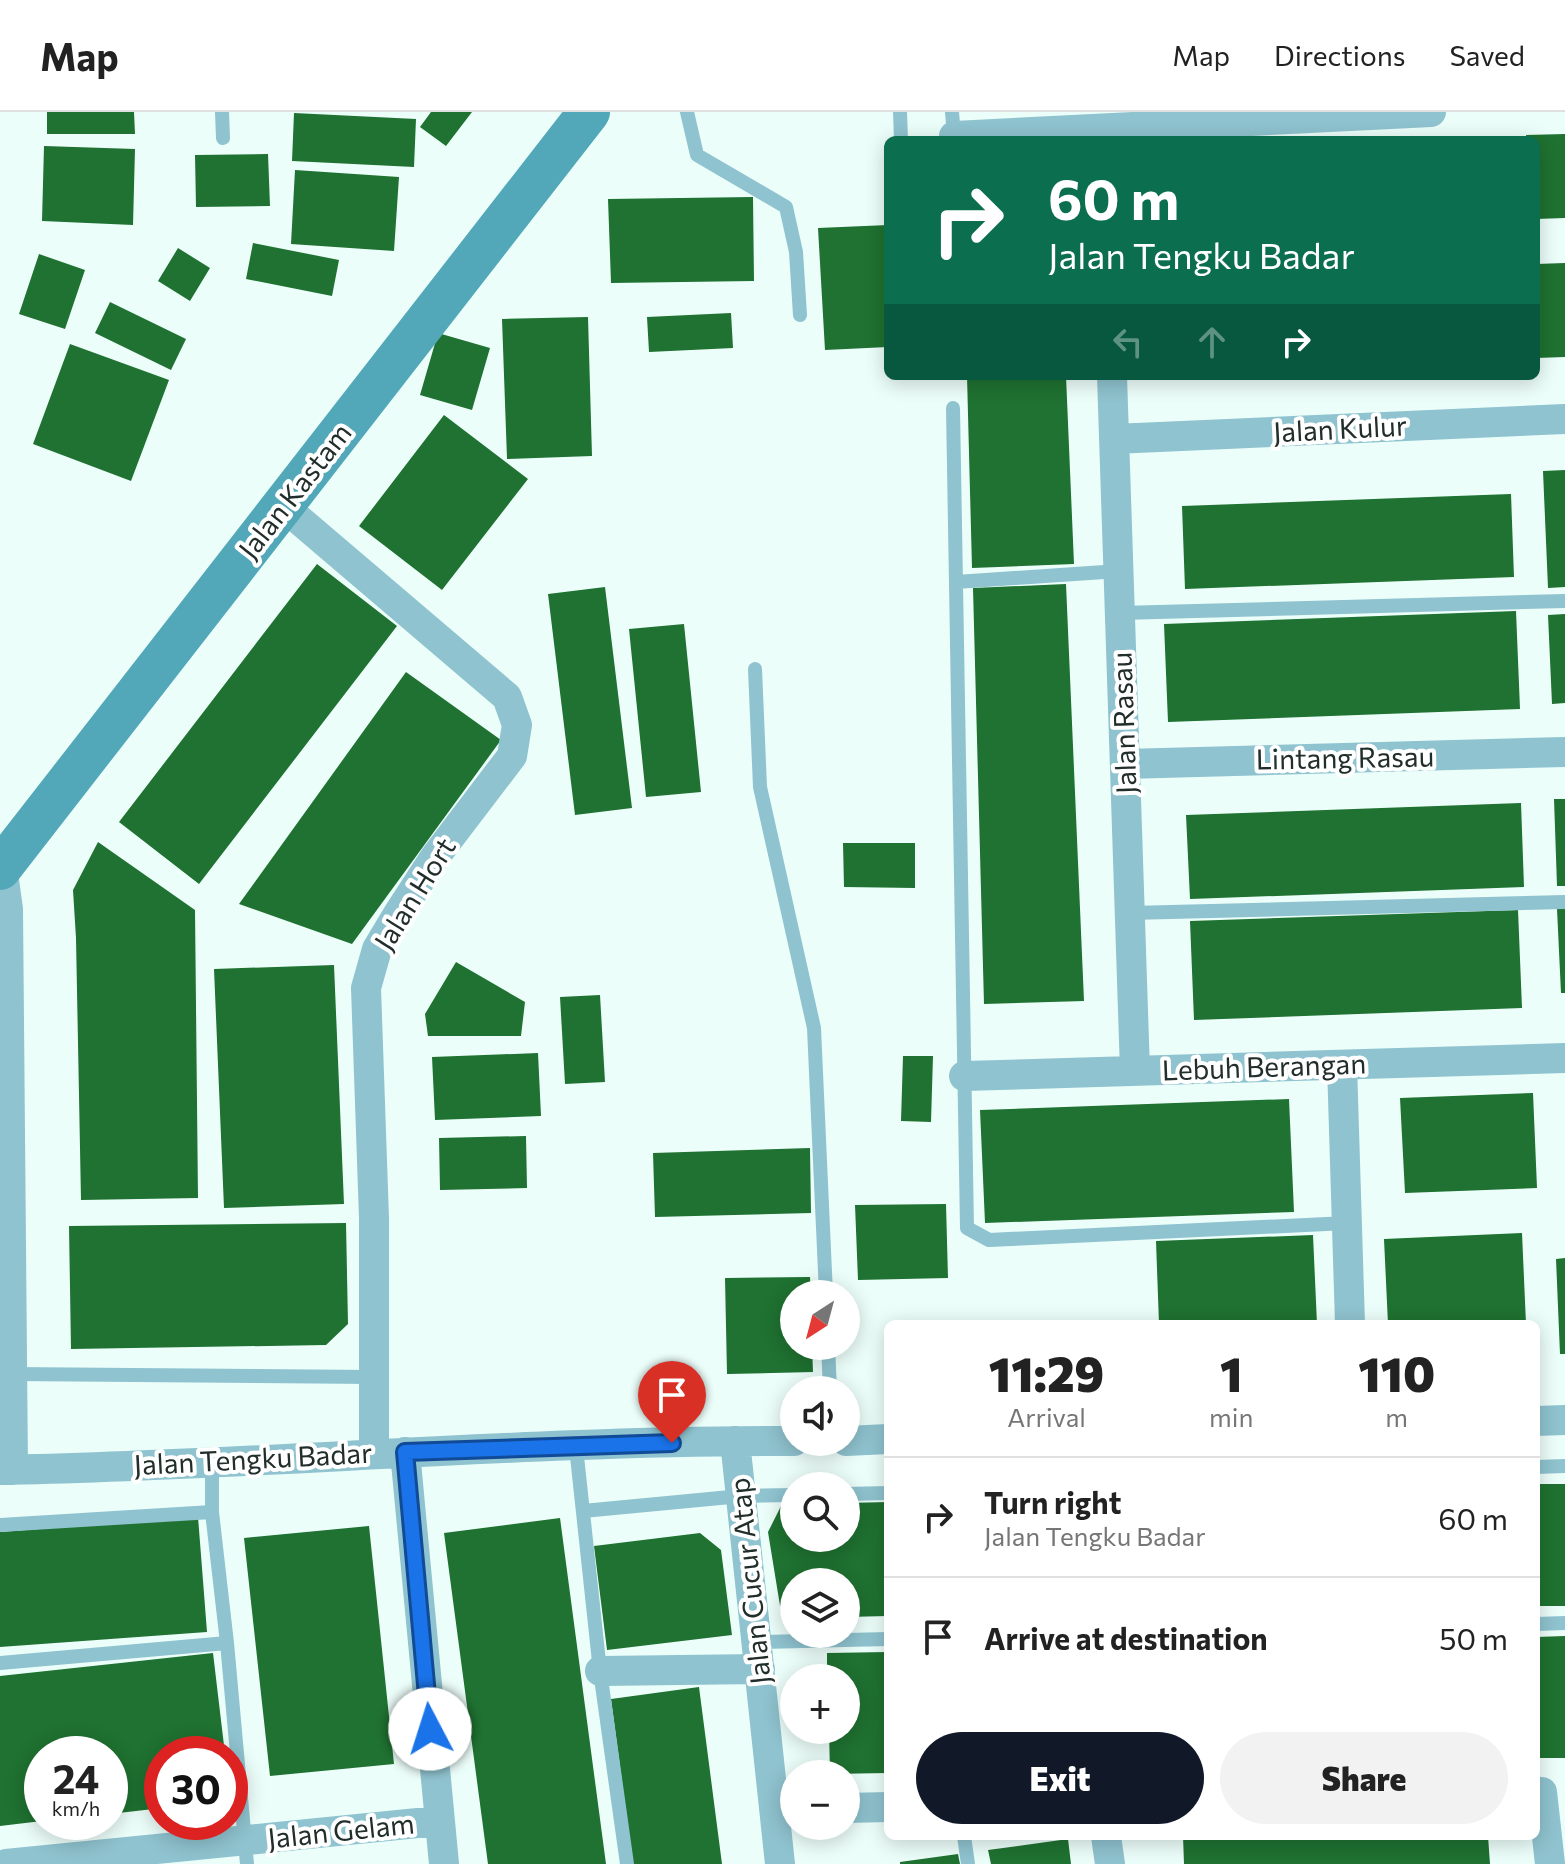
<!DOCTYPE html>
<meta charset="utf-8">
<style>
body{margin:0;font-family:Commissioner,sans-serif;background:#f2f2f2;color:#222;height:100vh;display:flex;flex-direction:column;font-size:30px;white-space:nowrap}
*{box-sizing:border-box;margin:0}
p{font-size:26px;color:#767676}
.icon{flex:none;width:44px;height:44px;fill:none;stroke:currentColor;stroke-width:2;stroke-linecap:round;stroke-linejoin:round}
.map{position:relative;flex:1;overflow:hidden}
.details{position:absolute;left:884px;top:1208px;width:656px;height:520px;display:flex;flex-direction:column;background:#fff;border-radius:12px;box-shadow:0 4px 20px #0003}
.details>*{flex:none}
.hud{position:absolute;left:884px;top:24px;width:656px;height:244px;border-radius:12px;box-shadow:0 4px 20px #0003;background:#0b6e4f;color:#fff;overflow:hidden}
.needle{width:52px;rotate:216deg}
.fabs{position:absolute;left:780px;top:1168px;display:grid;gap:16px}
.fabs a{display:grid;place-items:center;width:80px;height:80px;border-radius:50%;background:#fff;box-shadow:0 4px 20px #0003;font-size:40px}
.speed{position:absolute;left:24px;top:1624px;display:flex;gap:16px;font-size:40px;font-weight:700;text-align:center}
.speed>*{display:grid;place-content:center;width:104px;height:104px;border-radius:50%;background:#fff;box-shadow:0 4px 20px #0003;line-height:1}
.speed small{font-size:20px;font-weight:400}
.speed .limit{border:12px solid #d22;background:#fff;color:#111}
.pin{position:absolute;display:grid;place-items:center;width:68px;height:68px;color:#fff;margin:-82px -34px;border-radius:50% 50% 50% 0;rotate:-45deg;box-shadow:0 0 8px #0007}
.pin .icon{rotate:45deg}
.me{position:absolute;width:88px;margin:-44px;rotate:355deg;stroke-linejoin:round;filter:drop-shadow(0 0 6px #0008)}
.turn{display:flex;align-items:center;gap:28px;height:168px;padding:0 32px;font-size:36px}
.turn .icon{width:104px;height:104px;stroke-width:2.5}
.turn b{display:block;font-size:56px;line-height:68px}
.lanes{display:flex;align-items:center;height:76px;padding:0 32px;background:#0003;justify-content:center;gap:40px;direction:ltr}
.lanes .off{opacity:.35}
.eta{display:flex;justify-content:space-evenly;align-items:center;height:136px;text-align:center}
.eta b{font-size:48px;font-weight:800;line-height:56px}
.cta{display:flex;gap:16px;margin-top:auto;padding:16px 32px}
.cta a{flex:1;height:92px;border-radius:48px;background:#111827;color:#fff;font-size:32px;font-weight:800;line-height:92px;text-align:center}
.cta a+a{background:#f2f2f2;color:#222}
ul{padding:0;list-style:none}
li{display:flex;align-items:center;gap:24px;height:120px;padding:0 32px;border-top:2px solid #e0e0e0}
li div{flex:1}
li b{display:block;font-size:30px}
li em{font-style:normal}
header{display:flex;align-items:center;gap:48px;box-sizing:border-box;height:112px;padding:0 40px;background:#fff;border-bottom:2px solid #e0e0e0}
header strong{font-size:38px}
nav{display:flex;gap:44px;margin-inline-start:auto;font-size:28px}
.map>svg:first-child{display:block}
.building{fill:#1f7231}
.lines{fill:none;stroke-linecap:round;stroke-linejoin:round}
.lane{stroke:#8fc3cf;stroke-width:14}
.street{stroke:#8fc3cf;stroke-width:30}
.secondary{stroke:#52a8b9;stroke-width:42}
.route-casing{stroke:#114b97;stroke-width:20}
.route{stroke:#1a73e8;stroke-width:14}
.labels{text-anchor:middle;stroke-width:8;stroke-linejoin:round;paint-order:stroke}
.street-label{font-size:28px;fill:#222e2b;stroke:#fff}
</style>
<header>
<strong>Map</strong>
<nav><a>Map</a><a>Directions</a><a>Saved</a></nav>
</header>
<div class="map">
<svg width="1565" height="1752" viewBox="0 0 1565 1752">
<rect width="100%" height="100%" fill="#ecfefa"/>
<path class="building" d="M47,0H134L135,22H47Z
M431,0H472L446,34L420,15Z
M294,1L416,7L414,55L292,49Z
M1565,22V106L1536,107V28H1527L1526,23Z
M44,34L135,37L133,113L42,109Z
M268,42L270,94L196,95L195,43Z
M295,58L399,65L394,139L291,132Z
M753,85L754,169L611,171L608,87Z
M888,113V235L825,238L818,116Z
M253,131L339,148L332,184L246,167Z
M178,136L210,156L190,189L158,169Z
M39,142L85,158L65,217L19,202Z
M1565,151V245L1536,246V152Z
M110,190L186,227L171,258L95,221Z
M731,201L733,236L649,240L647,205Z
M588,205L592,344L507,347L502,207Z
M438,221L490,236L472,298L420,283Z
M70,232L169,268L131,369L33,332Z
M967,264H1066L1074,452L972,456Z
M444,303L528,367L442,478L359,414Z
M1565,358V475L1548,476L1543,359Z
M1511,382L1514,465L1185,477L1182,394Z
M317,452L397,514L199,772L119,710Z
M1066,472L1084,889L984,892L973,476Z
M605,475L632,696L575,703L548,482Z
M1516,499L1520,597L1168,610L1164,512Z
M1565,502V591L1552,592L1548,503Z
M684,512L701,680L646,685L629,517Z
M406,560L501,628L352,832L239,792Z
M1554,687H1565V774H1557Z
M1521,691L1524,775L1190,787L1186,703Z
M98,730L195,798L198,1086L81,1088L76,826L73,778Z
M843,731H915V776L844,775Z
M1565,796V881H1561L1557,797Z
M1518,798L1522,896L1194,908L1190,809Z
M456,850L525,890L521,924H428L425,902Z
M334,853L344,1092L224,1096L214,857Z
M600,883L605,970L565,972L560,885Z
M538,941L541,1004L435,1008L432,945Z
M903,944H933L931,1010L901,1009Z
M1533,981L1537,1076L1405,1081L1400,986Z
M1289,987L1294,1100L985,1111L980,998Z
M526,1024L527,1076L440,1078L439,1026Z
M810,1036L811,1101L655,1105L653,1041Z
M946,1092L948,1166L858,1168L855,1093Z
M346,1111L348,1212L326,1233L71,1237L69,1114Z
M1522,1121L1526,1212H1388L1384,1127Z
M1313,1123L1317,1212H1159L1156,1129Z
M1565,1146V1242H1560L1556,1147Z
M810,1165L811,1182H794V1234H812L813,1260L727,1262L725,1166Z
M1536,1372H1565V1494H1536Z
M888,1390V1504L846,1505V1470H794V1505L782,1506L768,1420L782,1392H794V1426H846V1391Z
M198,1405L207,1520L0,1535V1420Z
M560,1406L606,1752H488L444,1421Z
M369,1414L394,1652L270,1664L244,1426Z
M700,1421L721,1438L732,1523L607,1538L594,1434Z
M1565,1524V1646H1536V1525Z
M888,1540V1661L830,1662L829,1618H846V1566H827V1541Z
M213,1541L225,1642H162V1696L110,1702V1642H42V1709L0,1714V1564Z
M699,1575L722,1752H633L611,1587Z
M1183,1724H1488L1490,1752H1184Z
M1068,1727L1071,1752H991L988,1738Z
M958,1742L960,1752H900V1750Z"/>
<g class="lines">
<path class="lane" d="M222,0L223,26
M687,0L697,43L786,95L796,140L800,203
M900,0L901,28
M952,0L954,24
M953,296L967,1116L989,1128L1347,1111
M956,470L1119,459
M1120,501L1565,489
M755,557L760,675L814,916L826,1182
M1130,801L1565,790
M828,1234L830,1278
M11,1262L374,1265
M576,1335L600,1559L627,1752
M212,1350V1400L227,1531L247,1752
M1536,1355L1565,1354
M846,1382L888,1381
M583,1399L741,1384L794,1383
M0,1413L212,1400
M1536,1512L1565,1511
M757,1530L888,1527
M0,1551L227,1531
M964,1724L968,1752"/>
<path class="street" d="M954,24L1431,0
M1112,264L1135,959
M1114,327L1565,307
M283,394L507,585L517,613L512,644L435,745L398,802L377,837L366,876L374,1106V1342
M1125,652L1565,640
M2,754L8,797L13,1358
M1342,953L1350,1212
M964,964L1565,946
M1536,1309L1565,1308
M735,1329L780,1752
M846,1329L888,1327
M405,1340L444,1752
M0,1358C265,1353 529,1328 794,1329
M600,1559L760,1557
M1542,1680L1550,1752
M846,1696L888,1695
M1106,1724L1110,1752
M6,1752L438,1709"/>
<path class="secondary" d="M0,757L589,0"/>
</g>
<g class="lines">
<defs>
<path id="route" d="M430,1617L405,1340L672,1331"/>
</defs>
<use href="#route" class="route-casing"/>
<use href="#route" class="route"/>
</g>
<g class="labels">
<g class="street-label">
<text transform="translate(1340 317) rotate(-3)" y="10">Jalan Kulur</text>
<text transform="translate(295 379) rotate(-52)" y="10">Jalan Kastam</text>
<text transform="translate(1124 611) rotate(-92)" y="10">Jalan Rasau</text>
<text transform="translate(1345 646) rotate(-1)" y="10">Lintang Rasau</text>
<text transform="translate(415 782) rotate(-58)" y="10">Jalan Hort</text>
<text transform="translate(1264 955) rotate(-2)" y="10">Lebuh Berangan</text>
<text transform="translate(253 1347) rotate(-3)" y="10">Jalan Tengku Badar</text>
<text transform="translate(750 1469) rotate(-96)" y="10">Jalan Cucur Atap</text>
<text transform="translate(341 1719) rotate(-6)" y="10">Jalan Gelam</text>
</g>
</g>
</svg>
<div class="fabs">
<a><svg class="needle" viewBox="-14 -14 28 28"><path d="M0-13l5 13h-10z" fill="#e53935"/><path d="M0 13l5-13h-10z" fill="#767676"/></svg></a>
<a><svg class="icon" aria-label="sound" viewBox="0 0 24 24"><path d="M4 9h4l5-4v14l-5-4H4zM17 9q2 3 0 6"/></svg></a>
<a><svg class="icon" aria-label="search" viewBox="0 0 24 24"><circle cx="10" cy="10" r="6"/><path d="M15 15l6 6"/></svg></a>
<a><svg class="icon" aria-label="layers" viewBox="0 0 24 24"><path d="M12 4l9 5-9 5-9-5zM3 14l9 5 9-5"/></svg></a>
<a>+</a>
<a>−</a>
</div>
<div class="speed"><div>24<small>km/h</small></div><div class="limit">30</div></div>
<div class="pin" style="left:672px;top:1331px;background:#d93025"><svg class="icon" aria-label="arrive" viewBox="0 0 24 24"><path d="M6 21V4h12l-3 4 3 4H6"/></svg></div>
<svg class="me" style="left:430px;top:1617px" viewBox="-20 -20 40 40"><circle r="19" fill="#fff"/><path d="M0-13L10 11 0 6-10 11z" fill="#1a73e8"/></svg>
<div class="hud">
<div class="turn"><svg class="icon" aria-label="right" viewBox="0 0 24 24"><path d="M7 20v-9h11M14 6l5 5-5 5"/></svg><div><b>60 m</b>Jalan Tengku Badar</div></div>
<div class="lanes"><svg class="icon off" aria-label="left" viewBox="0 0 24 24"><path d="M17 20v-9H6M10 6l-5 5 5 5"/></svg><svg class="icon off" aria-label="ahead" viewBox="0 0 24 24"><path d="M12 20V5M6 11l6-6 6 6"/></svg><svg class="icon" aria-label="right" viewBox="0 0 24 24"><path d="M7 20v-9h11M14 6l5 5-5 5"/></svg></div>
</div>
<section class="details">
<div class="eta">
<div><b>11:29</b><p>Arrival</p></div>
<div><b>1</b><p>min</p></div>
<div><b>110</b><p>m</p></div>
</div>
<ul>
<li><svg class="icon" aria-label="right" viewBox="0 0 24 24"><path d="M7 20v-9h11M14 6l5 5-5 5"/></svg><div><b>Turn right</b><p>Jalan Tengku Badar</p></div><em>60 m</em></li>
<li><svg class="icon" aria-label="arrive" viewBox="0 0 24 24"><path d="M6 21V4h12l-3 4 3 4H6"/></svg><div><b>Arrive at destination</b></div><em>50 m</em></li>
</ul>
<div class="cta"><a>Exit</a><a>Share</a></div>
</section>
</div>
